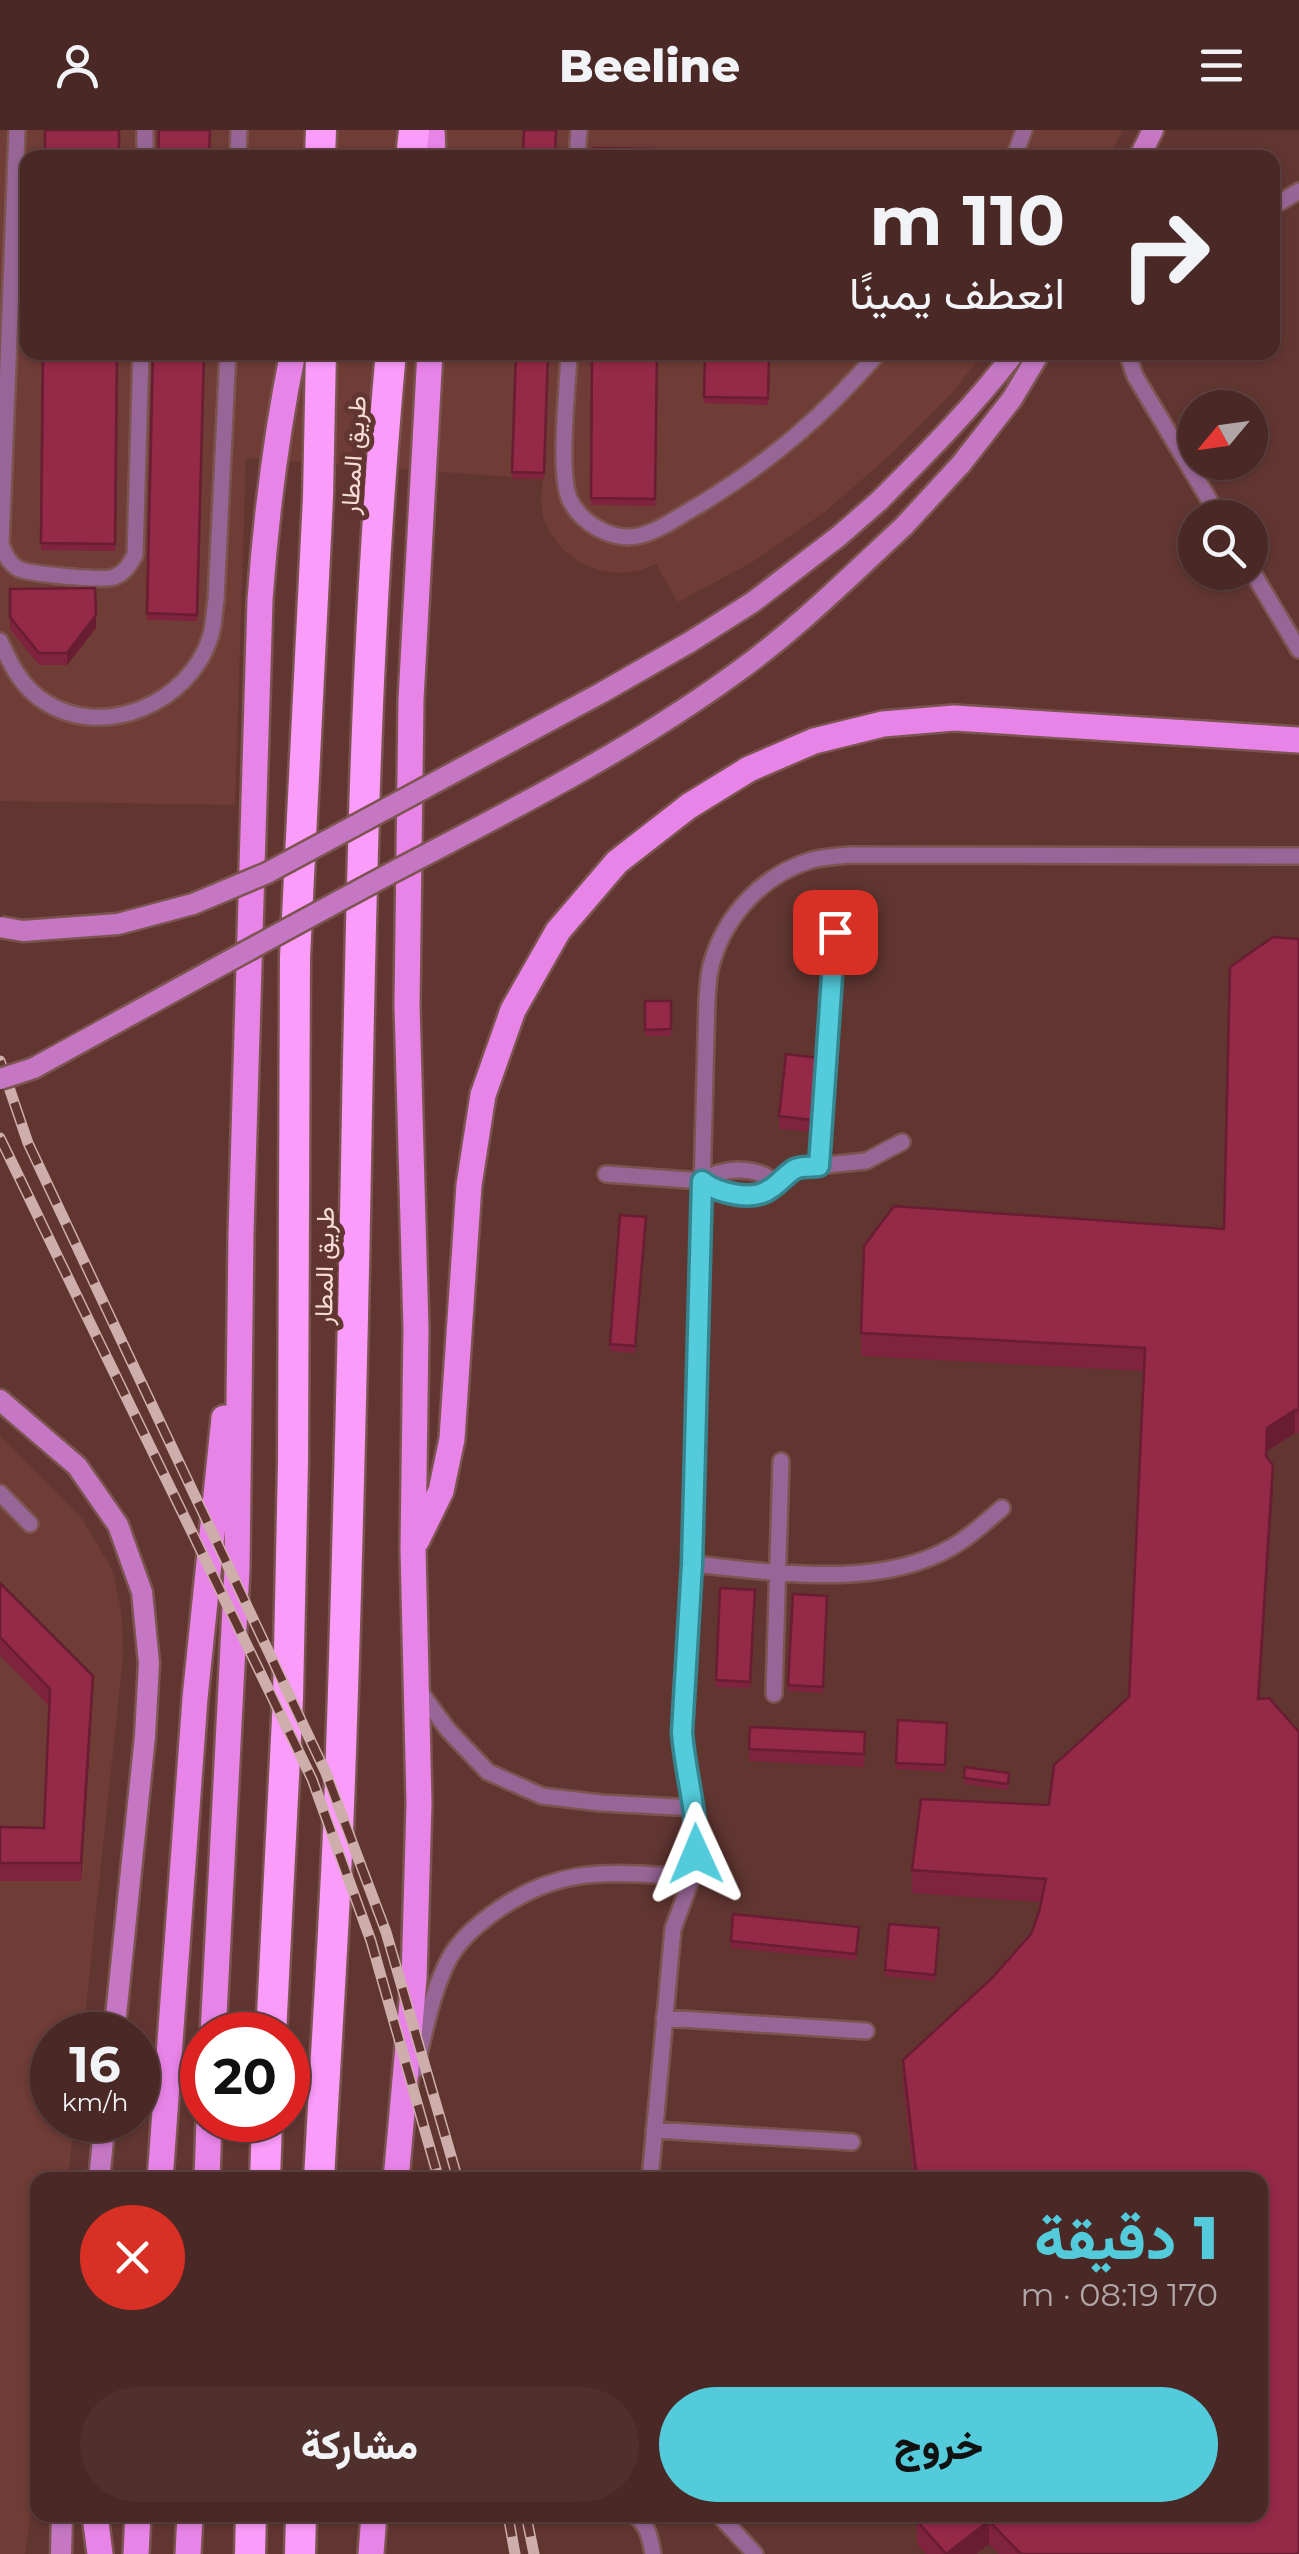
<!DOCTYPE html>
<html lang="ar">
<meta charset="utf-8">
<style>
body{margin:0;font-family:Montserrat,Vazirmatn,sans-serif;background:#50302d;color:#f1f3f6;direction:rtl;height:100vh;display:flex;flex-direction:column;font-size:38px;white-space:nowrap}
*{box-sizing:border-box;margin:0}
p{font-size:32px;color:#b1a6a7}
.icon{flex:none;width:55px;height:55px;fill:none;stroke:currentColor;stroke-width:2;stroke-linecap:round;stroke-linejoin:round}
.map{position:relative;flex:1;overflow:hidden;direction:ltr}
.side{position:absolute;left:30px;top:2042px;width:1238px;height:350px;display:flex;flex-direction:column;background:#492825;border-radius:20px;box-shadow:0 2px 8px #0004,0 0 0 2px #614442;direction:rtl}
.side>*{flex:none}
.banner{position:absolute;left:20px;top:20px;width:1260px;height:210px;border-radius:20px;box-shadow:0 2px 8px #0004,0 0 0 2px #614442;direction:rtl;background:#492825;color:#f1f3f6;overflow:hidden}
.needle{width:65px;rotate:241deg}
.fabs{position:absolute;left:1178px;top:260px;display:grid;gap:20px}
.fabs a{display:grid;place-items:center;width:90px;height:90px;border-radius:50%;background:#492825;box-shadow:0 2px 8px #0004,0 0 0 2px #614442;font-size:50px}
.speed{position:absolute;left:30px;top:1882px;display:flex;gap:20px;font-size:50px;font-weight:700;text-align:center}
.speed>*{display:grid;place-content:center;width:130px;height:130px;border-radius:50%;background:#492825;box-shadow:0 2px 8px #0004,0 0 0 2px #614442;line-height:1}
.speed small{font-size:25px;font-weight:400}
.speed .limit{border:15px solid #d22;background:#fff;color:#111}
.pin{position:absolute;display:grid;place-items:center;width:85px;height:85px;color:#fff;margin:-42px;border-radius:20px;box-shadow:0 5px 15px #0006}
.me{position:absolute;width:110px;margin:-55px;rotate:359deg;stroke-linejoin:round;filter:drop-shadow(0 0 8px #0008)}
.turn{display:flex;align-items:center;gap:35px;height:210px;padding:0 50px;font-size:45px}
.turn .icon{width:130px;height:130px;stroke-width:2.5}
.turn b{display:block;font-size:70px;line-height:85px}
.round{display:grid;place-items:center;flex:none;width:105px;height:105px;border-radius:52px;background:#50302d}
.summary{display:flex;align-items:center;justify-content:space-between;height:170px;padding:0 50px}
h1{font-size:60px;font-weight:800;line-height:75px;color:#53cbdb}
.primary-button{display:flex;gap:20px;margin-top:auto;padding:20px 50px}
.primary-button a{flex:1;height:115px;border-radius:60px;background:#53cbdb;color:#111;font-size:40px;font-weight:800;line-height:115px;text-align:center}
.primary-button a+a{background:#50302d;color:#f1f3f6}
header{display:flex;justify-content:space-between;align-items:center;height:130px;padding:0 50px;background:#492825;font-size:45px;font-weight:800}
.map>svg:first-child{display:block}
.built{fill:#6f3c36}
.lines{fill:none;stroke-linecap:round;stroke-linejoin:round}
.lane-casing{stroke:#7c544f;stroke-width:20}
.secondary-casing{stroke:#7c544f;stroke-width:25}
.primary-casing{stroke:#7c544f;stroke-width:30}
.highway-casing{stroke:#7c544f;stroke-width:35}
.lane{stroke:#976696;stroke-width:15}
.secondary{stroke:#c577c4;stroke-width:20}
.primary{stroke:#e883e7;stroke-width:25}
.highway{stroke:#fb9bfa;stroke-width:30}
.rail-casing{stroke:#ceaeaa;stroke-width:11}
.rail{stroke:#613631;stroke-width:8;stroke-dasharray:22;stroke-linecap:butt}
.secondary-bridge-casing{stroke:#7c544f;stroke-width:25;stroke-linecap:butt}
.secondary-bridge{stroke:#c577c4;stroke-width:20}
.wall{fill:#7f233e}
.shaded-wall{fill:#681d32}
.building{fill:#942948;stroke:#681d32;stroke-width:2.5}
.route-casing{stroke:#36848e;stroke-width:25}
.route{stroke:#53cbdb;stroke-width:18}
.labels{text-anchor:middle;stroke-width:10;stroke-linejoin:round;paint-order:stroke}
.street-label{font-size:25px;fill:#f7dbd7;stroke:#613631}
</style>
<header><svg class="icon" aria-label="menu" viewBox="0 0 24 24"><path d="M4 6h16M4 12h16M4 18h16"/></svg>Beeline<svg class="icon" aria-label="person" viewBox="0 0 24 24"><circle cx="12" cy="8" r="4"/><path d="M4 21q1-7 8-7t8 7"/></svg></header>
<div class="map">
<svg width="1299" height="2424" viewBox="0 0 1299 2424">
<rect width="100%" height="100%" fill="#613631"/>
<path class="built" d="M0,0H1122L1109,28H28V222L983,223L951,264L890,325L826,381L754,431L678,472L656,434L638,441L617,443L598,440L579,432L563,420L551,404L543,387L541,369L543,349L246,328L235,675L0,671Z
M0,1305L82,1389L113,1441L122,1487L123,1527L83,1905H52V1990H74L68,2050H38V2323L25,2424H0Z"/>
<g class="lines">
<defs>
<path id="lane" d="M17,0L1,414C5,424 9,434 19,439C30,444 103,451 114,447C125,443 130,434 135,425L141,222
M145,28V0
M238,28L239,0
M577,28L579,0
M1014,28L1024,0
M1272,77L1299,61
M569,222C568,256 558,340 569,368C580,393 611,411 638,406C660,401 679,386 699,375C771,331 824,286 879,222
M1127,222L1135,246L1220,388
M1250,438L1299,520
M0,511C11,535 22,558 45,572C104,610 189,573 210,508C214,497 214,482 216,470L228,222
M819,1036L835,802
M606,1044L702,1051L717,1061L727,1064H758L768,1061L797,1038L866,1031L902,1012
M702,1051C723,1037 758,1035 776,1054
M0,1363L30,1394
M692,1434C774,1442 878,1460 952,1417C971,1406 986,1392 1002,1378
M418,1559L448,1600L488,1642L542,1666L601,1673L695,1678
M774,1564L781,1331
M664,1888L866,1901
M415,1940C425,1903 431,1863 449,1829C458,1812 477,1795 492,1784C561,1733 612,1743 692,1747
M654,2000L852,2012
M650,2050L673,1799L692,1747L696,1724L695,1678L684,1627L682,1602L692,1434L707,870C708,858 708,844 712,832C726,784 764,744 812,730C824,727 838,726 850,725L1299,726
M634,2385C648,2394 650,2408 653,2424
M719,2385L755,2424"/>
<path id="secondary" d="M1139,28L1153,0
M879,371C927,323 974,276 1015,222
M904,396L961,334L1012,269L1040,222
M0,1270L77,1336L118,1395L142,1462L149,1533L145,1606L114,1905
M99,2050L105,1990
M61,2424L62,2385"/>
<path id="primary" d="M432,0L433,28
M417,1410L441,1361L452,1309L469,1055L483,965L513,880L558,801L617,732L689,676L749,639L814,611L883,594L954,588L1299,610
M213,1905L237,1439L241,1103L260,470C266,386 276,305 293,222
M160,2050L195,1568L224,1288
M207,2050L209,1990
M396,2050L414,1849L419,1673L413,1419L416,1199L407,876L411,569L430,222
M95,2385L100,2424
M136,2424L138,2385
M188,2424L190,2385
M371,2424L374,2385"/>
<path id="highway" d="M320,28L321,0
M411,28L414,0
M271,1905L288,1568L293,1332L295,827L318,367L321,222
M265,2050L267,1990
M319,2050C325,1934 333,1818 338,1701C345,1530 349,1358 353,1187C360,865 361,543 391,222
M250,2424L251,2385
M300,2424L301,2385"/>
</defs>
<use href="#lane" class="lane-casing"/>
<use href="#secondary" class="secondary-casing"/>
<use href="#primary" class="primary-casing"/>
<use href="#highway" class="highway-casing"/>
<use href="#lane" class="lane"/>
<use href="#secondary" class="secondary"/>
<use href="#primary" class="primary"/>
<use href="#highway" class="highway"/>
<defs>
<path id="rail" d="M0,931L28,1013L326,1643L386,1802L458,2050
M0,1008L312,1649L371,1811L439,2050
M508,2385L515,2424
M526,2385L534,2424"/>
</defs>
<use href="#rail" class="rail-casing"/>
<use href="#rail" class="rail"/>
<defs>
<path id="secondary-bridge" d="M0,797L23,801L118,794L193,774L267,743L601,563L690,512L753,472L839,406L879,371
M0,949L34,938C154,872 273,806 393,742C509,681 627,622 733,545C795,501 848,448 904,396"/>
</defs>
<use href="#secondary-bridge" class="secondary-bridge-casing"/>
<use href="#secondary-bridge" class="secondary-bridge"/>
</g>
<path class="wall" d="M43,222H117L115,421L41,420Z
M153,222H204L197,491L147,490Z
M516,222H548L544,349H512Z
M592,222H657L655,376L591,375Z
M705,222H769L768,275L704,273Z
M10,459L96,498L67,535H39L10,499Z
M806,799L824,800L823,828L805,827Z
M1299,809V1303H1295L1267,1321L1273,1358L1259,1568L1299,2424H999L989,2414L976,2424H926L917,2414V2391L1260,2385V2050H914L903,1953V1930L992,1848L1031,1804L1041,1772L912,1763V1740L1049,1675L1129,1567L1144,1241L861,1226V1203L1224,1099Z
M645,871H671V906H645Z
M819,941L812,1002L779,999V986Z
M620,1085L646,1087L635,1223L610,1221Z
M0,1453L93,1564L81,1751H0V1697L44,1698L49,1576L0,1525Z
M720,1458L755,1460L750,1558L716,1557Z
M793,1464L827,1466L823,1563L788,1561Z
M947,1593L945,1642L896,1639V1633Z
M750,1597L865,1602L864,1637L749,1631Z
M1009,1643L1008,1660L964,1654V1648Z
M889,1794L939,1798L935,1851L885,1846Z
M859,1797L856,1830L731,1818V1811Z"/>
<path class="shaded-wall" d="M96,485V498L67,535V523Z
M819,928V941L812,1002V990Z
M1295,1280V1303L1267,1321V1298Z
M1273,1335V1358L1258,1592V1569Z
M93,1546V1564L81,1751V1733Z
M989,2391V2414L976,2424H948Z"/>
<path class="building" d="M45,0H119V28H45Z
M159,0H210L209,28H158Z
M524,0H556L555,28H523Z
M594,18L658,19V28H594Z
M708,22L773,24V28H708Z
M823,22L890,27L823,28Z
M43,222H117L115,414L41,413Z
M153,222H204L197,485L147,483Z
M516,222H548L544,343L512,342Z
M592,222H657L655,369L591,368Z
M705,222H769L768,268L704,267Z
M95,458L96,485L67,523H39L10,487V459Z
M806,799L824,800L823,822L805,821Z
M1273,807L1299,809V1280H1295L1267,1298L1266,1326L1273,1335L1258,1569L1269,1568L1299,1602V2424H1021L989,2391L946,2424L917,2391L925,2385H1260V2050H917L903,1930L992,1848L1031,1804L1039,1782L1046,1749L912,1740L921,1669L1049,1675L1054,1635L1129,1567L1145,1218L861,1203L864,1116L894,1076L1224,1099L1230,837Z
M645,871H671V899L645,900Z
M786,924L819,928L812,990L779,986Z
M620,1085L646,1087L635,1216L610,1214Z
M0,1453L93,1546L81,1733H0V1697L44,1698L50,1559L0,1507Z
M720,1458L755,1460L750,1552L716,1550Z
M793,1464L827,1466L823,1557L788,1555Z
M898,1590L947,1593L945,1635L896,1633Z
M750,1597L865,1602L864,1624L749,1619Z
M965,1637L1009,1643L1008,1654L964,1648Z
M733,1784L859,1797L856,1824L731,1811Z
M889,1794L939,1798L935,1845L885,1840Z"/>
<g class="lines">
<defs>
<path id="route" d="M696,1724C698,1682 685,1644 682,1602L692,1434L702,1051C717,1063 753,1072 770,1059C779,1054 786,1044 795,1039C802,1036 812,1037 819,1036L835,802"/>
</defs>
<use href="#route" class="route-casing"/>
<use href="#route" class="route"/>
</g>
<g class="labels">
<g class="street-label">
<text transform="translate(353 325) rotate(-86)" y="9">طريق المطار</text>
<text transform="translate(324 1136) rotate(-89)" y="9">طريق المطار</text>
</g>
</g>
</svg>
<div class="fabs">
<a><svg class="needle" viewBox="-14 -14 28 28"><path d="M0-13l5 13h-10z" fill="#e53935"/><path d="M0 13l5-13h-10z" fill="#b1a6a7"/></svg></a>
<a><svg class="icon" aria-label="search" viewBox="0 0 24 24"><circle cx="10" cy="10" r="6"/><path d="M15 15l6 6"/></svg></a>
</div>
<div class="speed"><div>16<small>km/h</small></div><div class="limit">20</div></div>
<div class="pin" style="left:835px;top:802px;background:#d93025"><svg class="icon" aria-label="arrive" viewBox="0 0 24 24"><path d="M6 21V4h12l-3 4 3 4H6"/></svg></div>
<svg class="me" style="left:696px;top:1724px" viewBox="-20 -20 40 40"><path d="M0-17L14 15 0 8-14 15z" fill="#53cbdb" stroke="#fff" stroke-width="4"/></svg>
<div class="banner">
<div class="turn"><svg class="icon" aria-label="right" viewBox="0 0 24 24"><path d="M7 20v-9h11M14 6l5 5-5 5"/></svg><div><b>110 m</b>انعطف يمينًا</div></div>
</div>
<section class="side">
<div class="summary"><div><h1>1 دقيقة</h1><p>170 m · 08:19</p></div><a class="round" style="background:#d93025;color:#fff"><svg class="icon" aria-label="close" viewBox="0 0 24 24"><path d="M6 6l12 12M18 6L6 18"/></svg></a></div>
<div class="primary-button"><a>خروج</a><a>مشاركة</a></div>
</section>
</div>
